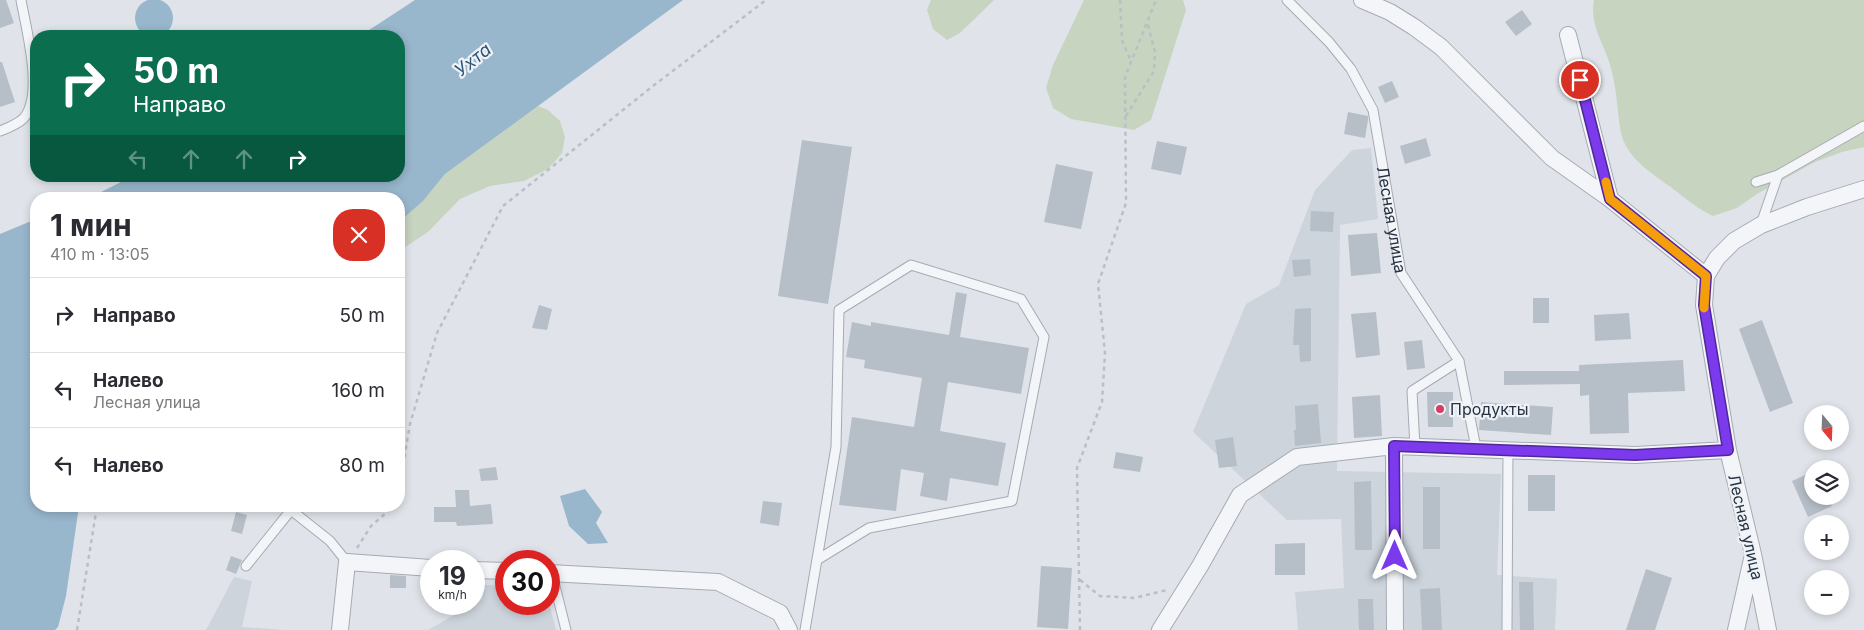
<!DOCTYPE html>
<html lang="ru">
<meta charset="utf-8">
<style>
body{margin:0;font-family:Inter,sans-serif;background:#f7f7f7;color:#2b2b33;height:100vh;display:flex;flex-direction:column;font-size:19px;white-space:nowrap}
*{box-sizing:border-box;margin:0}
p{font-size:16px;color:#7c7c81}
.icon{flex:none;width:28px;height:28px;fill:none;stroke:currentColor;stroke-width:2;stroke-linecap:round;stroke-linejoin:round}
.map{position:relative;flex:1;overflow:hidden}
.details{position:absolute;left:30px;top:192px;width:375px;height:320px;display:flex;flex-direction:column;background:#fff;border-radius:20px;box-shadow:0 2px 8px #0003}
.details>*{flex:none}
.banner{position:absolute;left:30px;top:30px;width:375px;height:152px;border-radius:20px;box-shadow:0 2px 8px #0003;background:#0b6e4f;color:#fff;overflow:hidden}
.needle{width:32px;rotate:161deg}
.buttons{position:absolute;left:1804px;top:405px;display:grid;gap:10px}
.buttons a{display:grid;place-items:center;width:45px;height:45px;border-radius:50%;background:#fff;box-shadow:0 2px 8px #0003;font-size:25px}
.speed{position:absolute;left:420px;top:550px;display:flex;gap:10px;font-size:25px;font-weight:700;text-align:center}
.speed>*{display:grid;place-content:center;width:65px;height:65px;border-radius:50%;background:#fff;box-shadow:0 2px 8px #0003;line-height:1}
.speed small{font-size:12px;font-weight:400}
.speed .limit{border:8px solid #d22;background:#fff;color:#111}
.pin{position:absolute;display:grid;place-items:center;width:42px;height:42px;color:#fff;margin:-21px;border:2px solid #fff;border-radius:50%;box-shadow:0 1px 5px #0007}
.me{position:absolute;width:55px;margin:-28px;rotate:0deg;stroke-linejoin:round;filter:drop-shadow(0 0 4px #0008)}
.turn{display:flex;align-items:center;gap:18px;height:105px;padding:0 20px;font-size:22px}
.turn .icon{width:65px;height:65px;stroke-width:2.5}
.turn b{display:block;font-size:35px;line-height:42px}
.lanes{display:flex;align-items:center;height:48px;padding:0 20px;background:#0003;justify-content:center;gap:25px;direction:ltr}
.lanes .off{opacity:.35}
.round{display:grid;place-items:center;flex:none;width:52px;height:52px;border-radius:20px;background:#f7f7f7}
.summary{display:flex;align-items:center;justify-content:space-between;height:85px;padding:0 20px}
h1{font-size:30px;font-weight:700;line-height:38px}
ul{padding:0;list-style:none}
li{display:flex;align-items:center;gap:15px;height:75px;padding:0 20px;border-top:1px solid #e1e1e2}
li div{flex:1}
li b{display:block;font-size:19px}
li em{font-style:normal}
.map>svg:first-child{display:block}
.built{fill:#cdd4dc}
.green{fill:#c7d4c0}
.water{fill:#98b6cc}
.building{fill:#b6bec7}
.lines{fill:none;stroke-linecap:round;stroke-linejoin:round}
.service-casing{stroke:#a5abb4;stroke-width:11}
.minor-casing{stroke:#a5abb4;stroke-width:18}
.path{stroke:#babfc5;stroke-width:2.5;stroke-dasharray:4 4;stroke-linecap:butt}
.service{stroke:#f3f5f8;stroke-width:9}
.minor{stroke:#f3f5f8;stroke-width:16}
.route-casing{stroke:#51269a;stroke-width:12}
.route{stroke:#7c3aed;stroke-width:9}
.slow{stroke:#f59e0b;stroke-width:9}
.poi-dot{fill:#d73d61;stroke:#eff3f7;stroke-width:2}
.labels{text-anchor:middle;stroke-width:4.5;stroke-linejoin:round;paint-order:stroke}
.street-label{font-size:16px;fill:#273342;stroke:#eff3f7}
.poi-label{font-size:16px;fill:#273342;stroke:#eff3f7;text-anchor:start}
.water-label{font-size:18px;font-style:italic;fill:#2f5679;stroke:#eff3f7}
</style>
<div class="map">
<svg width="1864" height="630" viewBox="0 0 1864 630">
<rect width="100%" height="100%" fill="#e0e4ea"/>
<path class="built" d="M1371,148L1378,219L1340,225L1337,471L1501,474L1497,575L1557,579L1555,630H1298L1295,592L1344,588L1341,519L1287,520L1193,432L1246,304L1279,285L1315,190L1352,150Z
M234,577L252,581L242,627L284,630H206Z
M484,585L506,586V604L549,603L556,630H428L482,599Z"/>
<path class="green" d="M931,0H994L960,33L947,40L933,29L927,10Z
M1084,0H1183L1186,10L1151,120L1134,130L1071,119L1053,108L1046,88L1053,65Z
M1594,0H1864V147L1842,152L1815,162L1757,194L1737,208L1713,216C1698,209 1686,199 1672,188C1653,174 1627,159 1621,133C1617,111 1617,88 1610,65C1604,43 1589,25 1594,0Z
M538,106L548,110L560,121L565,137L562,153L548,169L524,181L490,186L460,199L428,232L399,251V222L423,201L445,174Z"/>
<path class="water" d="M135 18a19 19 0 1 1 38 0a19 19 0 1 1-38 0Z
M415,0H683L445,174L423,201L399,222V199H87L133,176H399V36H360Z
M36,219V506H79L66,596L58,627L55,630H0V234Z
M585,489L602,512L596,523L608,543L588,544L569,526L560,496Z"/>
<path class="building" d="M0,0H6L14,23L0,28Z
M1522,10L1532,24L1516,36L1505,22Z
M0,62H2L15,102L0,107Z
M1392,81L1399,97L1385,103L1378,87Z
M1348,112L1368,116V120L1365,138L1344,134Z
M1426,138L1431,156L1405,164L1400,146Z
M802,140L852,147L828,304L778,296Z
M1157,141L1187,147L1181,175L1151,169Z
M1056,164L1093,172L1081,229L1044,222Z
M1311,211L1334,212L1333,232L1310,231Z
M1377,233L1381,273L1351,276L1348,235Z
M1310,259L1311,275L1294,277L1292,260Z
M956,292L967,294L960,337L1029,348L1021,394L948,382L940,431L1006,443L998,486L950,478L947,501L920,496L924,473L901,469L896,511L839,505L852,417L914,427L922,378L864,368L865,360L846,357L852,322L871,326V322L949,335Z
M1533,298H1549V323H1533Z
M539,305L552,309L547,330L532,328Z
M1311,308V361L1300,362L1299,345H1293L1295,309Z
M1376,312L1380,355L1356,358L1351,314Z
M1629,313L1631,339L1595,341L1594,315Z
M1762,320L1793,403L1770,412L1739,329Z
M1422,340L1425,368L1407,370L1404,342Z
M1683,360L1685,391L1628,393L1629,433L1590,434L1589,395L1580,396V384L1504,385V371H1579V365Z
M1427,392H1453V427H1428Z
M1380,395L1382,436L1354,438L1352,397Z
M1481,402L1553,407L1551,435L1479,430Z
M1318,404L1321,443L1295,446L1294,430H1296L1295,406Z
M1233,437L1237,466L1219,468L1215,440Z
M1116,452L1143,457L1140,472L1113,468Z
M496,467L498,480L481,481L479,469Z
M1812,472V496H1827L1832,506L1808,517L1792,481Z
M1528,475H1555V511H1528Z
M1371,481L1372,550H1355L1354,482Z
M1423,487H1440V549H1423Z
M455,490H469L470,506L491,504L493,524L457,526L456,522H434V507H456Z
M763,501L782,503L779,526L760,523Z
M236,512L247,515L242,534L231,531Z
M1305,543V575H1275V544Z
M231,556L242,560L236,574L226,570Z
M1041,566L1072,568L1068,629L1037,627Z
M1646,569L1672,578L1655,630H1626Z
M390,575L406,576V588H390Z
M1519,582H1533L1534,630H1520Z
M1440,588L1442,630H1422L1420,589Z
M1358,599H1373L1374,630H1359Z"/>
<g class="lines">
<defs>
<g id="service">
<path id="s1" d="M1287,0L1329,42L1351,69L1373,110L1401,273L1459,361L1476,448"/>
<path d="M0,131C8,128 18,124 24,118C44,93 26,29 21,0"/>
<path d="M1756,182L1778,175L1864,126"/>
<path d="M1761,224L1778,175"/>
<path d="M1415,447L1412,391L1459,361"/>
<path d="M246,566L291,510L330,541L347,562"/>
<path d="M552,574L566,630"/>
<path d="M805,630L836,447L839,310L911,265L1021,299L1044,337L1012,501L869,528L817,560"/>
<path d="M1507,630L1508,450"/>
</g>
<path id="minor" d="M1362,0L1390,12L1414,27L1441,47L1552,158L1610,199L1706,276
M1568,35L1610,199
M1394,446L1395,630
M474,570L506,571
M549,573L718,582L780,613L789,630
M340,630L347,562L431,568
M1160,630L1200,566L1240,495L1297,457L1394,446L1635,455L1728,450
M1736,630L1752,559
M1768,630L1753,554L1728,450L1704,305L1706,276L1717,258L1734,241L1761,225L1807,207L1864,189"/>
</defs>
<use href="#service" class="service-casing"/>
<use href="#minor" class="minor-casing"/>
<path class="path" d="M1120,0L1122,40L1130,59
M1126,116L1154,71L1155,52L1147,21
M399,489L410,424L437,333L503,206L653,86L766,0
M357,548L371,526L394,506
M1080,580L1100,596L1134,598L1167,590
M77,630L97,506
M1080,630L1077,468L1102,402L1105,353L1098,284L1126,203L1125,77L1156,0"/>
<use href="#service" class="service"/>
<use href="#minor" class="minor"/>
</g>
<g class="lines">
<defs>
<path id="route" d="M1395,556L1394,446L1635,455L1728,450L1704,305L1706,276L1610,199L1580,80"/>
</defs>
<use href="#route" class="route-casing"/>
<use href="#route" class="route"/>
<path class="slow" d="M1606,182L1610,199L1706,276L1704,308"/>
</g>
<circle class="poi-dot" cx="1440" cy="409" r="5"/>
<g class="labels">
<g class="street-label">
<text dy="6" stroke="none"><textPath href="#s1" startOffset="252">Лесная улица</textPath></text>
<text transform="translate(1746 527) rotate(77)" y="6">Лесная улица</text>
</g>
<g class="poi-label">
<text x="1450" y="415">Продукты</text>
</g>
<g class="water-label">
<text transform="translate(473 60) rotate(-39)" y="6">Ухта</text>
</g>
</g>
</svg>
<div class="buttons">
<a><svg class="needle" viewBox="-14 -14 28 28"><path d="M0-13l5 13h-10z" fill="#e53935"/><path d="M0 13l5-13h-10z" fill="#7c7c81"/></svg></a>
<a><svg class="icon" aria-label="layers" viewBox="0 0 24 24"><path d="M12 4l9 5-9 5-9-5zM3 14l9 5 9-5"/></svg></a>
<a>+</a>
<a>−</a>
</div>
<div class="speed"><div>19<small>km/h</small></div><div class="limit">30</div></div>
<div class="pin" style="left:1580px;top:80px;background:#d93025"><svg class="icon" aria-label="arrive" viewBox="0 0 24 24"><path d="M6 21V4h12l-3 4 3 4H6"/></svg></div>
<svg class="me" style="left:1395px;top:556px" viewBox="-20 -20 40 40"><path d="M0-17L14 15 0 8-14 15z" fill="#7c3aed" stroke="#fff" stroke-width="4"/></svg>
<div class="banner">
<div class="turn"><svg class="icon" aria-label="right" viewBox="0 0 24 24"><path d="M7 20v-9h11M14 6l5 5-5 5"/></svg><div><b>50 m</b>Направо</div></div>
<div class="lanes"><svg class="icon off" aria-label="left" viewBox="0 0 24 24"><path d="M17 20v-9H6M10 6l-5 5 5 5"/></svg><svg class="icon off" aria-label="ahead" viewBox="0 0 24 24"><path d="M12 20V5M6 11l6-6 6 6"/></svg><svg class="icon off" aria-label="ahead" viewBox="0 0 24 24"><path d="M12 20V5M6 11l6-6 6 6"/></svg><svg class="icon" aria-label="right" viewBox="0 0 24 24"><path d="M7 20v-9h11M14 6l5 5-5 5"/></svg></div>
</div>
<section class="details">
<div class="summary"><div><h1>1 мин</h1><p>410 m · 13:05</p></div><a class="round" style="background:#d93025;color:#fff"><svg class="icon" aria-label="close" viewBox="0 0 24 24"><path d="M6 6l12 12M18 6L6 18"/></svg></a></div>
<ul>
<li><svg class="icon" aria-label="right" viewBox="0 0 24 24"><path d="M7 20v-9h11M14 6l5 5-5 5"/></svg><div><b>Направо</b></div><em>50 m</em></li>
<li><svg class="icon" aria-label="left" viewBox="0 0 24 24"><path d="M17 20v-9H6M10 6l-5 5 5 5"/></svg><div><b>Налево</b><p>Лесная улица</p></div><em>160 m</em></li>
<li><svg class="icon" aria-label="left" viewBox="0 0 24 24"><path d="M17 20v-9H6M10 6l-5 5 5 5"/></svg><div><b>Налево</b></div><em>80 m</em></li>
</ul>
</section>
</div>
